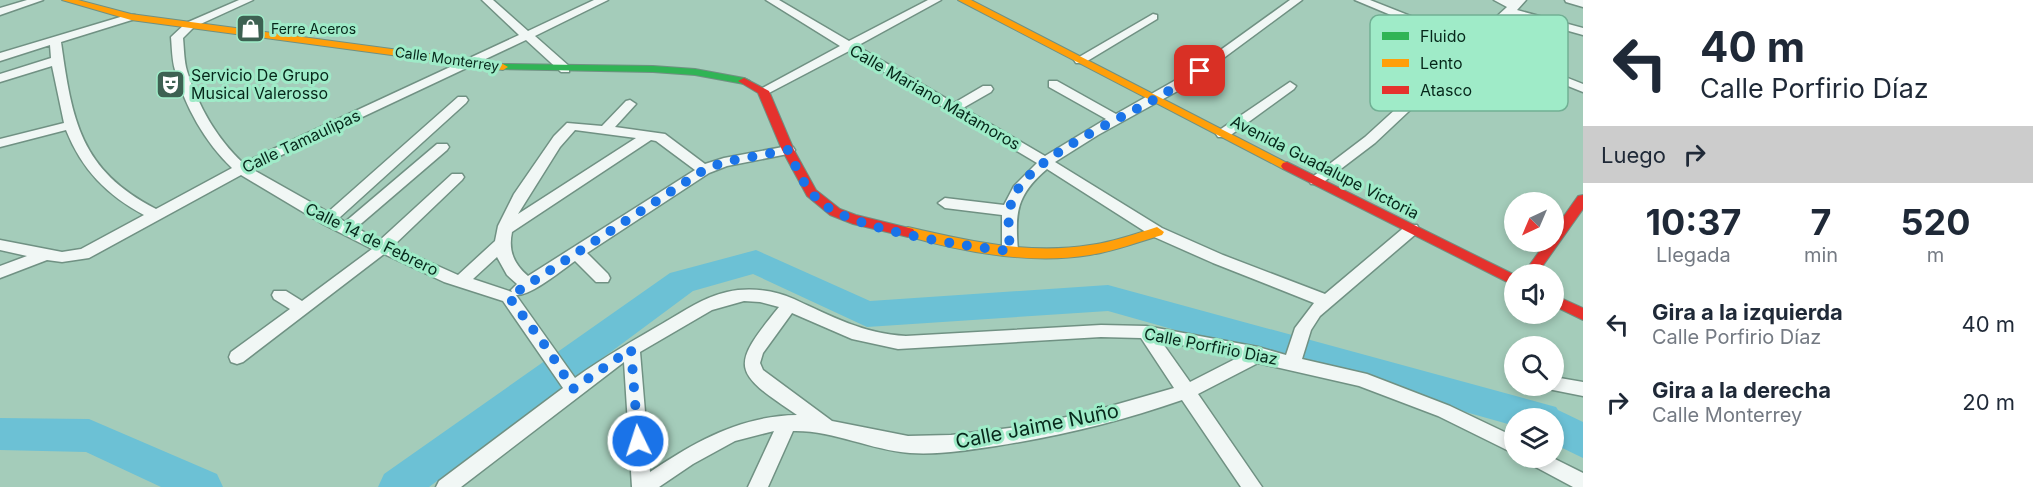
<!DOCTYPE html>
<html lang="es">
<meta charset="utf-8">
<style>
body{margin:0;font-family:Inter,sans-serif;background:#f2f2f3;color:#1f2937;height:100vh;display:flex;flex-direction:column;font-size:22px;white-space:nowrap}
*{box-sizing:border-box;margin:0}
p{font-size:20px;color:#747a83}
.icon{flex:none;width:33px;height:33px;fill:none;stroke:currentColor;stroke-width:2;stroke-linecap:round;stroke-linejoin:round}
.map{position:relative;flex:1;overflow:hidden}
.panel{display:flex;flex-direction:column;background:#fff;width:450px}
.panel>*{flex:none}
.banner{background:#fff;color:#1f2937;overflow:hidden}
.needle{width:39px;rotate:224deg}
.tools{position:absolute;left:1504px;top:192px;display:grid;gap:12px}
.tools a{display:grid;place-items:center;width:60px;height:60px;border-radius:50%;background:#fff;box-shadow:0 3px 9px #0003;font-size:30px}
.pin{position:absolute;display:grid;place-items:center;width:51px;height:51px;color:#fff;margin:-26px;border-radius:12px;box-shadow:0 3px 9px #0006}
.me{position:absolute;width:66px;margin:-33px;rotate:356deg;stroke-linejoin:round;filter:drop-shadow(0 0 4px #0008)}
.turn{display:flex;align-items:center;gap:21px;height:126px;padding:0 18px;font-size:27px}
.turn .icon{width:78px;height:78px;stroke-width:2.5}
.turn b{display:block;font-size:42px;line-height:51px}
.then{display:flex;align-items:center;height:57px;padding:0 18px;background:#0003;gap:12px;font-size:22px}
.eta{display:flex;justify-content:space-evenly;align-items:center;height:102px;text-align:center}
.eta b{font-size:36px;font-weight:700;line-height:42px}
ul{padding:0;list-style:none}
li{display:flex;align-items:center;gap:18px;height:78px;padding:0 18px}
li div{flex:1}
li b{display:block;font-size:22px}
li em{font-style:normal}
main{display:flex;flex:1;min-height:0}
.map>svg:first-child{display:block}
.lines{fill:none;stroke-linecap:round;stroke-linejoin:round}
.river{fill:#6cc1d5;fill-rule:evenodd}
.street-casing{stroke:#709183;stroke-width:3}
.fast-casing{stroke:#709183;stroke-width:2}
.slow-casing{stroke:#709183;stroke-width:2}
.jam-casing{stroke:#709183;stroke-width:2}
.street{fill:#f1f7f5;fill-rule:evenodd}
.fast{fill:#30b455;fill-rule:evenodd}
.slow{fill:#ff9f0a;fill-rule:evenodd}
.jam{fill:#e5322d;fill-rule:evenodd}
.route{stroke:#1a73e8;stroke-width:10;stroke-dasharray:0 18}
.labels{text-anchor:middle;stroke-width:6;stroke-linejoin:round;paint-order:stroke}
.far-poi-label{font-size:14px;fill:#06271a;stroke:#9febc8;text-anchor:start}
.far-street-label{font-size:14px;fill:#06271a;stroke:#9febc8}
.poi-label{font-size:16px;fill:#06271a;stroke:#9febc8;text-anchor:start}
.street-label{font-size:16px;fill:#06271a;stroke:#9febc8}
.near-street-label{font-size:20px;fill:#06271a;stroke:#9febc8}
.key{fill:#9febc8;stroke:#71b094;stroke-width:1.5}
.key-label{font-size:16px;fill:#06271a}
</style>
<main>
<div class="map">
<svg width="1583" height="487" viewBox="0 0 1583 487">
<rect width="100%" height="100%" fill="#a4ccba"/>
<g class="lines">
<path class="river" d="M756,250L870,301L1108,285L1556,407L1558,410L1583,422V458L1554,444V418H1515V426L1108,311L867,327L753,274L693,291L429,487H378L384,474L670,273Z
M0,418L89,419L217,474L223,487H161L86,452L0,450Z"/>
<defs>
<path id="street" d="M27,0H43L0,15V8Z
M239,0H253L194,27L183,38C184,48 184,61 187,71C198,105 216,138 243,163L519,35L482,0H493L528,31L594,0H608L535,36L569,66V72H561L526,40L252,169L328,212L458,97H466L468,100L466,103L339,218L345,222L437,144H447L449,147L447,150L356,228L380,240L452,174H462L464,177L462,180L393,246L458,275L495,241L498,226L514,194L554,136L567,123L602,126L626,101L630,100L636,104L615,127L665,134L705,164L724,158L788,146L793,147L795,150L793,153L727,166L709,173L587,253L608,274L610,278L608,282H596L575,261C562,270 531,296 516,295L575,378C604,357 634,340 665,322C684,311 704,297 727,292C749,287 774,290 794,299C831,316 864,334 906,336L1101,325L1146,326L1258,347L1286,355L1295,328L1314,303L1213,263L1152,236L1047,169C1016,195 1015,213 1018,251L1015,255H1005L1002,251V215L945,208L938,203L945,198L1004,205L1014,186L1037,163L849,51L767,94L763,95L757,91L840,46L766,0H779L849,41L928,0H941L857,46L954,103L983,86H991L993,89L991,92L963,108L1045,156L1106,119L1049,87V81H1057L1116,114L1190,72L1290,0H1302L1183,88L1098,135L1055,162L1162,228L1223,255L1325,294L1407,225H1417L1419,229L1417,233L1320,316L1311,330L1302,359L1367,374L1450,406L1515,437V454L1438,416L1359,386L1258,363L1198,394L1262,487H1241L1182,400C1122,421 1060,436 996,446C968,450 938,455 910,453C870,450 833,430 793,431L768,487H748L774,431L735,441L693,464L659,487H632L624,362L461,487H436L439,481L563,388L503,301L444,282L384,254L243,362L237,364L231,362L229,357L231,352L290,309L274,299L272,295L274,291H286L302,301L372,249L323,224L241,175L89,258L62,262L47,260L0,278V266L27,256L0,250V240L62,252L81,249L144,215C107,195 82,170 66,130L0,147V139L64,123L52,66L0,82V74L51,58L50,45L0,61V53L127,15H135V19L61,42C72,120 80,170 156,209L232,168C205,142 185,107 175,70C172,60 172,48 171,37L186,23ZM575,130L636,138L518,214L560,147ZM651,140L656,141L695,170L528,276C514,264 508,251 512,232ZM497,257L507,275L517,284L511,290L512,292L473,279ZM744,301L760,302L779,307C729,368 733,372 797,415C741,416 696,441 650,472L640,352L712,310ZM792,313L852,339L898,349L1101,337L1141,338L1174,388L1090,412L1019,427L951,435L908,436L832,421L763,370L760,363L763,353ZM1161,341L1169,342L1237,358L1190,382Z
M1355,0H1370L1471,40L1507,7L1494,0H1526L1517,10L1583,28V35L1511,15L1481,44L1583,84V92L1475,49L1375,143L1321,184H1311L1309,181L1311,178L1365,137L1465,46Z
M1565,0H1583V7L1566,2Z
M1153,14L1157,15V19L1084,63H1076L1074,60Z
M1290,82L1296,86L1294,89L1228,137H1218L1216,134L1218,131Z
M1554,377L1583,382V396L1548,389L1546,386H1554Z
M1528,458H1553L1583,473V487H1573L1530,464Z"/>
<path id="fast" d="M503,64L653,66L695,69L744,78L750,81L744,84L695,75L653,72L499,69V65Z"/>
<path id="slow" d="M62,0H78L131,14L503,64L508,67L503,70L131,20Z
M958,0H971L1293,166L1291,169H1283Z
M908,227C968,241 1029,255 1090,245C1113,242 1135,234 1157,227L1164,232L1162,235C1138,242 1115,251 1090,255C1029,265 962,252 903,235L901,232L903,229Z"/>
<path id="jam" d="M744,78L769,91L794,150L816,190L840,209L856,215L913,229L915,232L913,235L908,237L853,224L830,215L807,196L782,150L758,93L738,81Z
M1287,162L1515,275V286L1283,169L1281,166L1283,163Z
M1583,195V209L1537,274H1523L1546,242H1554V230L1578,196Z
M1554,295L1583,308V320L1554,306Z"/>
</defs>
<use href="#street" class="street-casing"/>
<use href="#fast" class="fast-casing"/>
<use href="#slow" class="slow-casing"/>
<use href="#jam" class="jam-casing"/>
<use href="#street" class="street"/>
<use href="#fast" class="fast"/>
<use href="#slow" class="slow"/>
<use href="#jam" class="jam"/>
</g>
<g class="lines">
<path class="route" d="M638,441L631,349L573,389L549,351L509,297L704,170L724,162L788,150C797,169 805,190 823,204C858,231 964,246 1010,251C1009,233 1006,213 1014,196C1033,156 1115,122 1153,100C1169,91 1185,81 1200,71"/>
</g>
<defs>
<symbol id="shop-square" viewBox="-11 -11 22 22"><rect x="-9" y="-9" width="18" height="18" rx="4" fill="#3d6152" stroke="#9febc8"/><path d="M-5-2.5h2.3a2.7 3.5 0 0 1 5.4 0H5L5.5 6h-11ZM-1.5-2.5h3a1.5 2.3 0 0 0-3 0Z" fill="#fff"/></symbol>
<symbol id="theatre-square" viewBox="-11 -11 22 22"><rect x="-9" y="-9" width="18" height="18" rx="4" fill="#3d6152" stroke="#9febc8"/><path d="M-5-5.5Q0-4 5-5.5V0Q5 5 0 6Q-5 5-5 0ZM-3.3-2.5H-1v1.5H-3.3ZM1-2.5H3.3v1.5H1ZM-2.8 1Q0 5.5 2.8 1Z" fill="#fff"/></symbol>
</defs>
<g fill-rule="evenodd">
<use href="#shop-square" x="234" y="12" width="33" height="33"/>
<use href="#theatre-square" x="154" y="68" width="33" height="33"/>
</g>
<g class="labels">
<g class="far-poi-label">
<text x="271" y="34">Ferre Aceros</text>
</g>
<g class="far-street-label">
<text transform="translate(447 59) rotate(8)" y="5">Calle Monterrey</text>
</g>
<g class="poi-label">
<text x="191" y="81">Servicio De Grupo<tspan x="191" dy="18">Musical Valerosso</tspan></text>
</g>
<g class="street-label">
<text transform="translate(935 97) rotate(30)" y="6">Calle Mariano Matamoros</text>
<text transform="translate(301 141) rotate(-25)" y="6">Calle Tamaulipas</text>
<text transform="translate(1325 167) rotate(27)" y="6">Avenida Guadalupe Victoria</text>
<text transform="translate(372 239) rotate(26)" y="6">Calle 14 de Febrero</text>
<text transform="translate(1211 346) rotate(11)" y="6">Calle Porfirio Diaz</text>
</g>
<g class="near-street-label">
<text transform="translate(1037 426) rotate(-11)" y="7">Calle Jaime Nuño</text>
</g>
</g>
<rect x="1370" y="15" width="198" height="96" rx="9" class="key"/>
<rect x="1382" y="32" width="27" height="8" fill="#30b455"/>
<rect x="1382" y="59" width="27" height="8" fill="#ff9f0a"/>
<rect x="1382" y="86" width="27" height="8" fill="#e5322d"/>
<g class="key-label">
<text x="1420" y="42">Fluido</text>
<text x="1420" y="69">Lento</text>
<text x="1420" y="96">Atasco</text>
</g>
</svg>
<div class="tools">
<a><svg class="needle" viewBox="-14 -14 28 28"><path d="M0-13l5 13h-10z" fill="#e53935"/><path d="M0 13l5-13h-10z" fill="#747a83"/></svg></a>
<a><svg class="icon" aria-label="sound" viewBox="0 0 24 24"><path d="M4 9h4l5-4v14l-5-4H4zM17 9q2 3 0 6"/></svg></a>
<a><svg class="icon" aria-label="search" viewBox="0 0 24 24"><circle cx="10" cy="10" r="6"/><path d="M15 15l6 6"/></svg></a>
<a><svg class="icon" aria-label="layers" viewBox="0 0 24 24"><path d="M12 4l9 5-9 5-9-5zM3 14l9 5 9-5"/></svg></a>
</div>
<div class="pin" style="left:1200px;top:71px;background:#d93025"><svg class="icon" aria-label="arrive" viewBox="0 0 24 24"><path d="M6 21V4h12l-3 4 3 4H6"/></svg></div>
<svg class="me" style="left:638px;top:441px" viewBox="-20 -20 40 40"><circle r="17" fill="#1a73e8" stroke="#fff" stroke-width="3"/><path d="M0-11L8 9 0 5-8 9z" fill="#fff"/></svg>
</div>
<section class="panel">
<div class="banner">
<div class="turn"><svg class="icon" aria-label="left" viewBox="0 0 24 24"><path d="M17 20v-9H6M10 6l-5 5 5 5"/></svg><div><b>40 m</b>Calle Porfirio Díaz</div></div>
<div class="then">Luego<svg class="icon" aria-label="right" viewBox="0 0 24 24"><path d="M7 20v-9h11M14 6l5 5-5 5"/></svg></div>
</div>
<div class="eta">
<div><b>10:37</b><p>Llegada</p></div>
<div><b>7</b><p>min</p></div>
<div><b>520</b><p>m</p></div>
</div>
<ul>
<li><svg class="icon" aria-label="left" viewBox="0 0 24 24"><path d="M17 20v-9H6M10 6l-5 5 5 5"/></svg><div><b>Gira a la izquierda</b><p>Calle Porfirio Díaz</p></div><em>40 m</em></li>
<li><svg class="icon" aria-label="right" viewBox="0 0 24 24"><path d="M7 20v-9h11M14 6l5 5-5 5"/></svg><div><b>Gira a la derecha</b><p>Calle Monterrey</p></div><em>20 m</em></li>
</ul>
</section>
</main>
